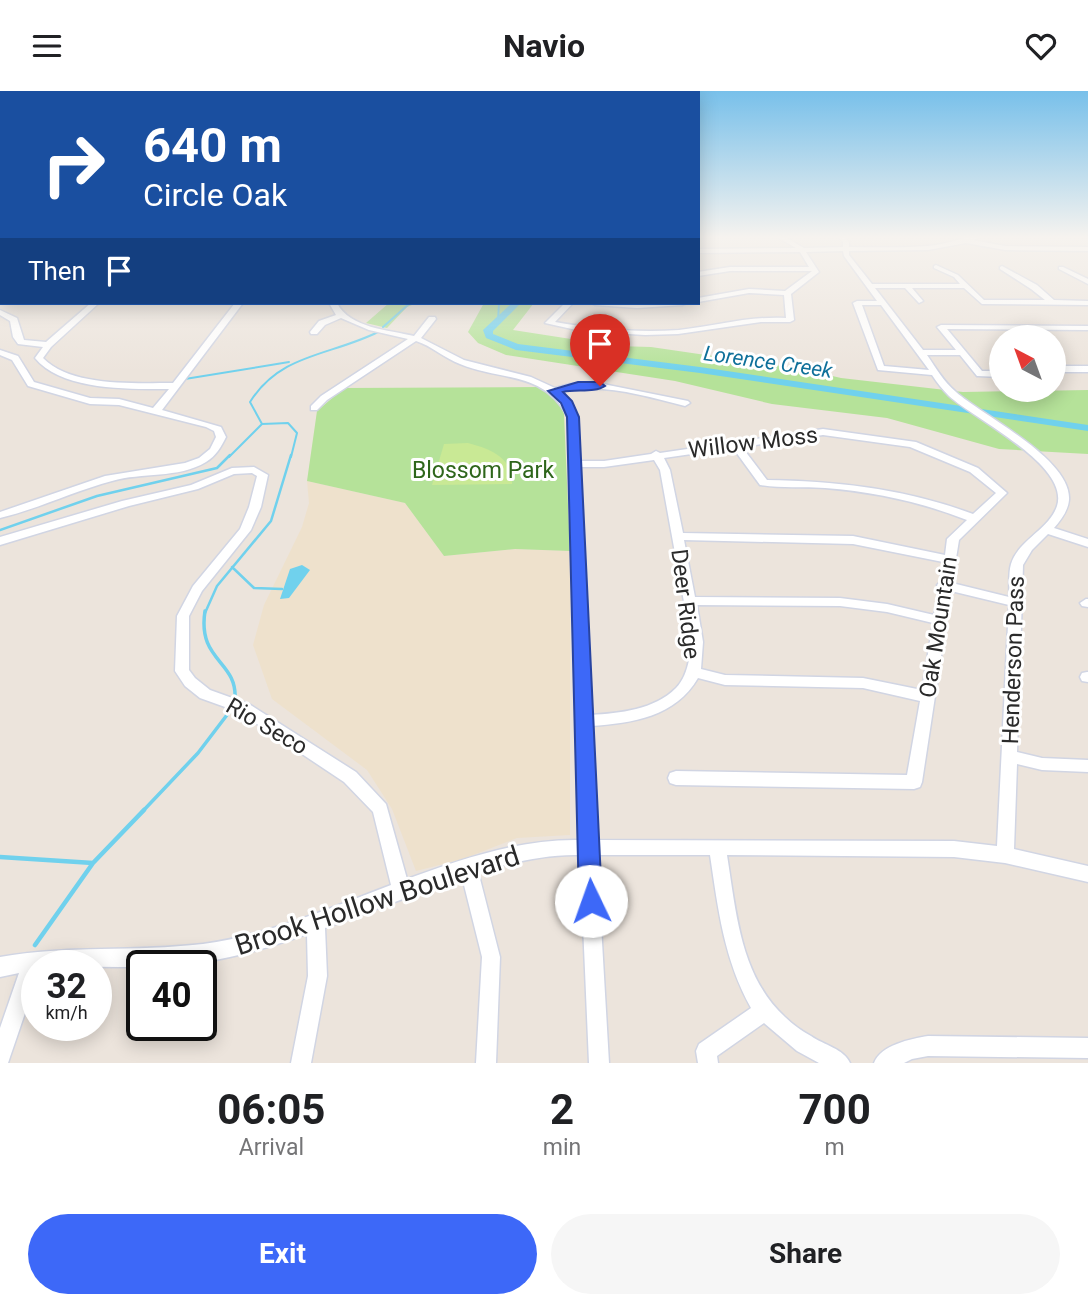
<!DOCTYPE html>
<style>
body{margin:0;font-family:Roboto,sans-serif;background:#f6f6f6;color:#202124;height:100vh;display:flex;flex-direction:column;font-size:26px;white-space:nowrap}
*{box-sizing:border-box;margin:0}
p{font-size:23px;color:#757577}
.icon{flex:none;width:38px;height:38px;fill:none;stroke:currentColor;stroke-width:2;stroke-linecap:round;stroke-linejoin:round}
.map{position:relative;height:972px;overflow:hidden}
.sheet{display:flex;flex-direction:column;background:#fff;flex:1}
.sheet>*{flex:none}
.top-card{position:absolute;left:0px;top:0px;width:700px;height:214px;box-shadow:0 4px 18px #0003;background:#1a4fa0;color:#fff;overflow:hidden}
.needle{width:46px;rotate:319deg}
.controls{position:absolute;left:989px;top:234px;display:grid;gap:14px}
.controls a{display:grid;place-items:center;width:77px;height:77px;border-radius:50%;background:#fff;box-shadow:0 4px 18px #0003;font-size:35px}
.speed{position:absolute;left:21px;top:859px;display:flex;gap:14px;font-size:35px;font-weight:700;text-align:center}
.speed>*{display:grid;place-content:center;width:91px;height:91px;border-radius:50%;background:#fff;box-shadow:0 4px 18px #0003;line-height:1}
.speed small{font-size:18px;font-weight:400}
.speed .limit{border:4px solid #111;border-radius:10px;background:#fff;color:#111}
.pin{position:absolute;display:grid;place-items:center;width:60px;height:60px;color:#fff;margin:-72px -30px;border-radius:50% 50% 50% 0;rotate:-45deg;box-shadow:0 0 7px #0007}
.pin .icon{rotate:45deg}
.me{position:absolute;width:77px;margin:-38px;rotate:357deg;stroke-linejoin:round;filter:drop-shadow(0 0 5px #0008)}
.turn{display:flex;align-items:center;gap:24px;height:147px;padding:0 28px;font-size:32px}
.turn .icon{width:91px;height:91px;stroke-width:2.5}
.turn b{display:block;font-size:49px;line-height:60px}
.then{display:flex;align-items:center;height:66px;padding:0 28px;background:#0003;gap:14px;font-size:26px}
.eta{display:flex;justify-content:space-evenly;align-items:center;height:119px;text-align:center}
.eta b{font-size:42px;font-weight:700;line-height:49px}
.button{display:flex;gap:14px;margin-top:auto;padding:14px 28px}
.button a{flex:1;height:80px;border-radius:42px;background:#3d68f8;color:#fff;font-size:28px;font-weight:700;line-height:80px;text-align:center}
.button a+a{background:#f6f6f6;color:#202124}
header{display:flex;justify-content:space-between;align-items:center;height:91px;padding:0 28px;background:#fff;font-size:32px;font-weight:700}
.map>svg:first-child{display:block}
.education{fill:#eee1cc}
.green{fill:#b5e299}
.pitch{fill:#c9e995}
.water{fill:#70d1ed}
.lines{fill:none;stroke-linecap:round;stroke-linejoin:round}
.stream-far3{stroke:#70d1ed;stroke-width:2}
.stream-far2{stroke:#70d1ed;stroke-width:2.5}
.stream-far1{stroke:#70d1ed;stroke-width:3.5}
.stream{stroke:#70d1ed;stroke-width:4.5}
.river{fill:#70d1ed;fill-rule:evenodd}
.minor-casing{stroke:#d1d5e3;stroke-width:3}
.minor{fill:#fff;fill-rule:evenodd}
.route{fill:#3d68f8;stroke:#2844a1;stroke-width:2}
.labels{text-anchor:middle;stroke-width:6;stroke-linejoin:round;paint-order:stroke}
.far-water-label{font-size:21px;font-style:italic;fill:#0f709a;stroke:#fff}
.street-label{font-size:23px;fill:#2a2a2a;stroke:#fff}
.park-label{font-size:23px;fill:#2e661b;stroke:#fff}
.near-street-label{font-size:28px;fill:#2a2a2a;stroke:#fff}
</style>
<header><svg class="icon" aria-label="menu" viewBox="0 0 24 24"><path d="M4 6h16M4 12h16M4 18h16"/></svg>Navio<svg class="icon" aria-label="heart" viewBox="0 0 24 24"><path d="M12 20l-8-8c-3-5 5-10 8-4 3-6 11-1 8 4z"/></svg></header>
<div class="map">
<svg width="1088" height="972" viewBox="0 0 1088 972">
<rect width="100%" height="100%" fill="#ece4dc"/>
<path class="education" d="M307,390L405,412L444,465L515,458L570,460V744L517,747L463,768L416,780L392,718L367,679L272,608L253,554L264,514L302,436L309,412Z"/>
<path class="green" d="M389,212H417L407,216L387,237L366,232Z
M484,212H534L513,239L616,255L651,256L802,278L841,287L963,301L1088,299V363L999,358L887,327L772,313L675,290L506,264L478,252L468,241Z
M541,296L560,312L564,323L570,460L515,458L444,465L405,412L307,390L317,320L344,297Z"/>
<path class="pitch" d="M468,352C491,358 513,367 512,393L432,394L444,353Z"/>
<path class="water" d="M302,474L310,479L289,507L280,508L290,478Z"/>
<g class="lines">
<path class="stream-far3" d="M498,230L499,212
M383,236L410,212
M185,288L289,271
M262,333L250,311C281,262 330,265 378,241
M229,366L262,333L288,332L297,342L291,366"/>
<path class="stream-far2" d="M0,439L97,405L217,377L230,364
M232,476L254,497L282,498
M205,522L217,495L271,430L291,364"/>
<path class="stream-far1" d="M205,520C197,571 238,569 235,609
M142,721L198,662L230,620"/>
<path class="stream" d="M0,766L93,772
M35,854L93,772L144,719"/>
<path class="river" d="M512,212H521L493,240V243L518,253L700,276L1088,334V340L700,282L516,259L486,247L483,239Z"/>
<defs>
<path id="minor" d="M775,145H783L804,157L843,156V151L838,145H844L849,151V156C875,156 902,157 928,155C946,154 966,144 983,145L973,149L1005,155L1088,156V160L1005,159L966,152L928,159L849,160V164L872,193H960L954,186L934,177V175L936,174L958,184L984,209H1045L1031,198L1000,178V176L1002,175L1037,194L1054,209L1088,210V214L982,213L964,197H912L923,210L919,212L905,197H875L923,259H956L937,236L941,234L1088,235V239L947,238L982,280H1001V286L977,285L960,264H927C936,277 943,290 956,301C983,325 1072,368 1069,409C1068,420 1061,429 1054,437L1088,448V456L1048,443L1032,459L1023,474L1017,661L1042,667L1088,669V681L1042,679L1017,673L1014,758L1088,775V791L1005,772L954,766L727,764C736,820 740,885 785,926C792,933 802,940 811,945C824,954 844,958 850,972H819L797,960L764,932L717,965L718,972H698L696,960L699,953L751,917C724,869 718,818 710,764H597L609,972H589L580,764C545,763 512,772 478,780L500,866L496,972H476L482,866L462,786L325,837L327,885L311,972H291L308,885L307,843C273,855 239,866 203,871C147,879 92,875 37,875V887L10,966L8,972H0V937L19,882L0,886V866C67,854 135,861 203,853C268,844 330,817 391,794L373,721L344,691L239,621L200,607L185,595L175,580L177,525L193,495L240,438L249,416L257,385L252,382L234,383L198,398L129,415L0,454V446L122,410L191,394L232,377L254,376L268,384L261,416L251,439L202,500L189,525V579L195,587L210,599L249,613L356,681L386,713L407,788C462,768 520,748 579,749L568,326C544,280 501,290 460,273C444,267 432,255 416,250L327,309L317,319H311V315L321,305L408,248L369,239L341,227L325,234L317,243H311L310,241L319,230L336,224L329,212H337C349,237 389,239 414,245L429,226H435L436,228L421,247L464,269L531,286L555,297L570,293H603L688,310L690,312L685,315C644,305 602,291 560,301C582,323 578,341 580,370H604L651,363L656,360L660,362L823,338L916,351L978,377L1007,402L959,449L952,492L1009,506C1010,496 1008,483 1011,473C1019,448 1049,439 1057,415C1070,374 974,328 949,305C943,299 937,292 932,284L878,279L853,212L857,210H877L844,165L843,160L806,161L819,181L791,203L794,229L790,231H761L678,243L645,244L581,240L545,232L565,212H573L555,231C595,238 637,242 679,239C715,235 749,225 786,227L784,204L749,202L698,211V207L749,198L785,200L812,180H730L698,185V181L730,176H809L800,161L698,162V158L796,157ZM862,214H881L929,279L884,275ZM823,344L910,356L970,381L996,402L973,423C906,398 838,390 767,389L742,356ZM733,357L760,394C781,398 804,395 825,397C875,401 921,411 967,429L947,448L945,464L853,445L683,442L670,379L664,367ZM654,369L660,379C667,418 674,456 681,495C685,518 693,545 689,569C687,579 683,590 676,597C654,619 620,622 591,624L580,376H604ZM684,449L853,453L943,471L940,491L937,494L939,497L934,524L887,513L840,507L695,506ZM951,500L1009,514L997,755L954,750L596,749L591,635C633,632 675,626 698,587L725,594L863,597L920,610L907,684L676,680L670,682L668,687L670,692L676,694L914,698L920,696L922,691ZM697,514L840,515L887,521L933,532L922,599L863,587L725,584L701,578L703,551Z
M0,175H2L0,180Z
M1059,176H1063L1088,188V193L1059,178Z
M91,212H99L51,256L43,267C71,296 135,292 173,292L235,212H243L162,319L221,336L226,346C221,356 216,365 206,371C178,388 142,381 112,390C74,400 38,418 0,427V421L105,385L185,372L199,367L210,358L216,346L214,340L206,336L119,314L90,313L28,295L12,269L0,264V259L18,265L34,291L90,307L119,308L153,317L169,298C129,298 62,300 35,267L43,256L18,253L13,246L10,230L0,224V219L17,227L24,249L46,251Z
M591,212H687L683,214L637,217L595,214Z
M1054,275H1088V281H1054Z
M1086,508H1088V516L1082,515L1080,512Z
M1087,581H1088V591L1082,590L1080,586L1082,582Z
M928,945L1088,947V967L928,965L912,968L904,972H874C881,954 910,948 928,945Z"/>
</defs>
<use href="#minor" class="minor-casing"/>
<use href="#minor" class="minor"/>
</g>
<linearGradient id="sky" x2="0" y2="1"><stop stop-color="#78c0ea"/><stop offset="0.52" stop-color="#f6f3ef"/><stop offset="1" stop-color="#f6f3ef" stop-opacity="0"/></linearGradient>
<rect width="1088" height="281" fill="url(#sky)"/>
<path class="route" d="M578,291H600L605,295C595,302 576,298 563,301L572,310L579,326L602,810L599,818L591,821L583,818L579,810L567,326L561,312L548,300Z"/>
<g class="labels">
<g class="far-water-label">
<text transform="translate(768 271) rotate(8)" y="7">Lorence Creek</text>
</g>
<g class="street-label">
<text transform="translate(753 351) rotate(-7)" y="8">Willow Moss</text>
<text transform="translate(686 513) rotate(83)" y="8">Deer Ridge</text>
<text transform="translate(938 536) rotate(-81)" y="8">Oak Mountain</text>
<text transform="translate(1013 569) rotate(-88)" y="8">Henderson Pass</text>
<text transform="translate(267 635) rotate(30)" y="8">Rio Seco</text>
</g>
<g class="park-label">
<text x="483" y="387">Blossom Park</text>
</g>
<g class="near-street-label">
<text transform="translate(377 809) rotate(-18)" y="10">Brook Hollow Boulevard</text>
</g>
</g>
</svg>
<div class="controls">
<a><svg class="needle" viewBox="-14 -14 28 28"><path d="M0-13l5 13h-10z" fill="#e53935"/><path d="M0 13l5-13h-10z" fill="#757577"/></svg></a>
</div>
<div class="speed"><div>32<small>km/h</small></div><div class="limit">40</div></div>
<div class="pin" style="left:600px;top:295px;background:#d93025"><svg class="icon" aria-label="arrive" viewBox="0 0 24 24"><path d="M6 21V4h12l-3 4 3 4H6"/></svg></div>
<svg class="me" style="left:591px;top:810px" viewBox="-20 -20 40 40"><circle r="19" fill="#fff"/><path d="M0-13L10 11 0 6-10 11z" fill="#3d68f8"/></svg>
<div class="top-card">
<div class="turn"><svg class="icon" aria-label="right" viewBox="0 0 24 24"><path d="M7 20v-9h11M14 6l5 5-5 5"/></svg><div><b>640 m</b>Circle Oak</div></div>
<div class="then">Then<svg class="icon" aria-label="arrive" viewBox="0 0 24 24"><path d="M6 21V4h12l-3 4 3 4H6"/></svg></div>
</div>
</div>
<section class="sheet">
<div class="eta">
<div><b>06:05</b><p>Arrival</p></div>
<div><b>2</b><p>min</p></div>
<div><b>700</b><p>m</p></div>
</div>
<div class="button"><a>Exit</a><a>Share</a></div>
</section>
